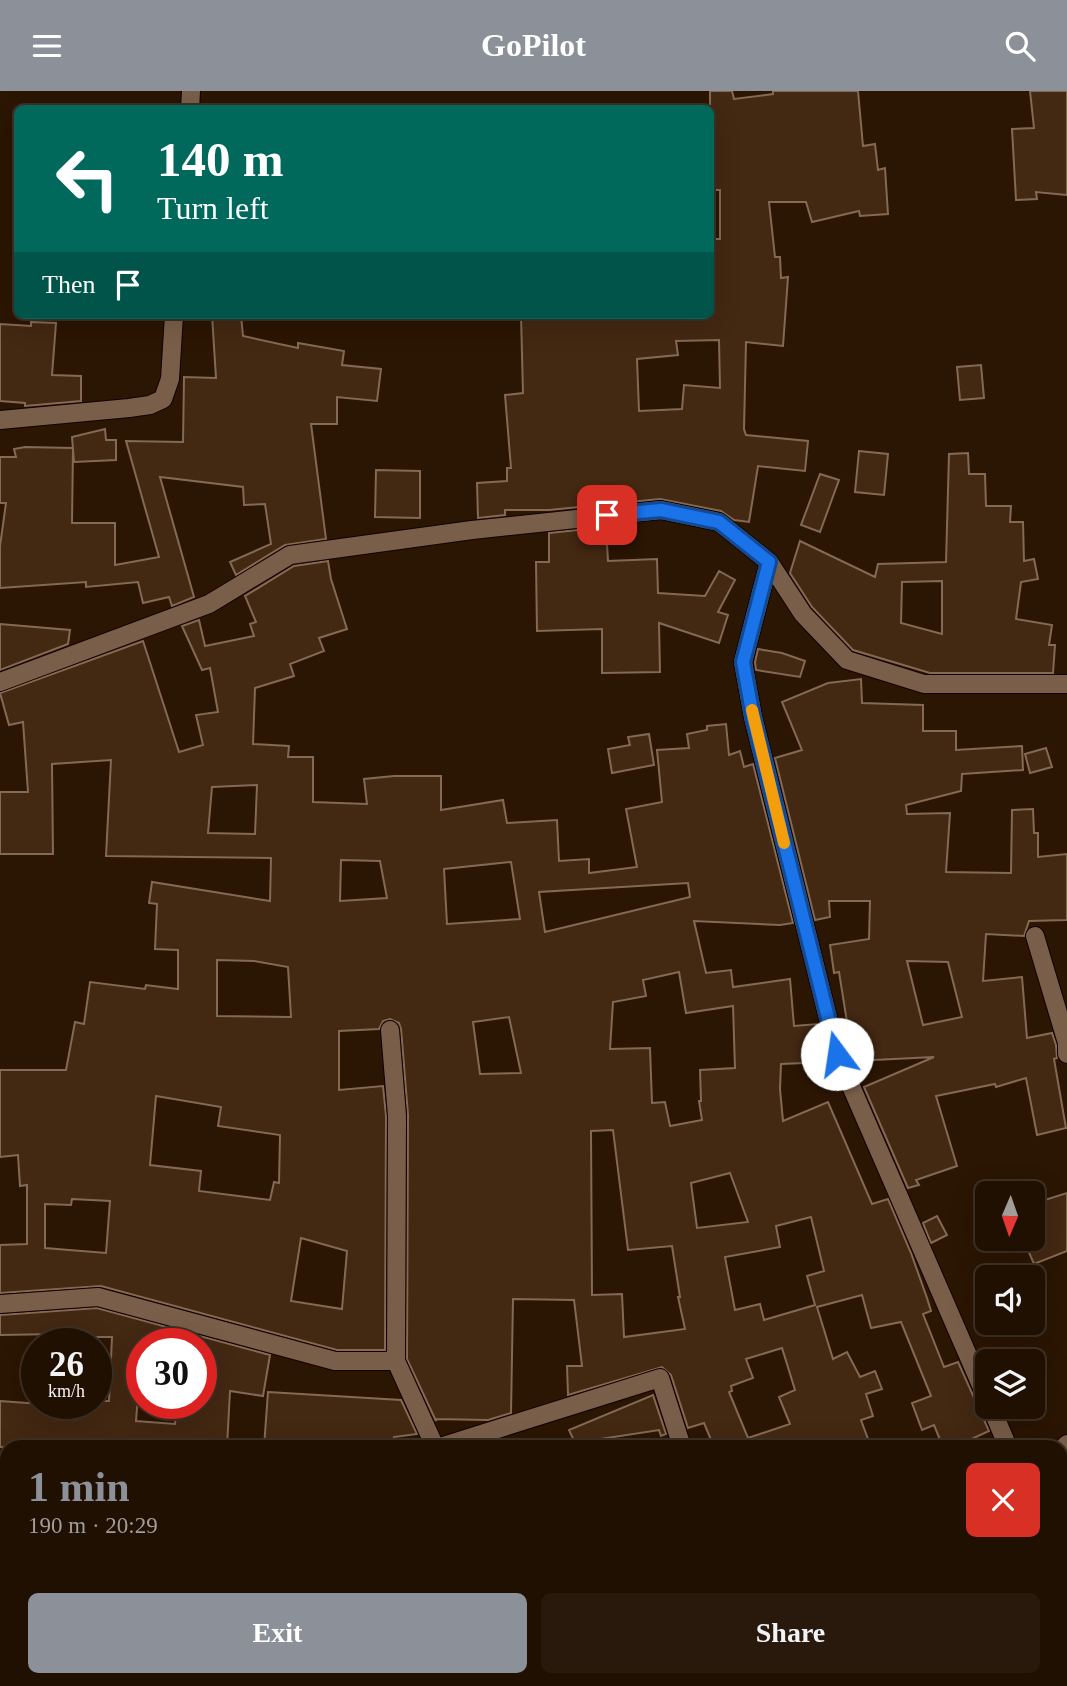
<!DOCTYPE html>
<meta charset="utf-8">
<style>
body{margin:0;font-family:"Times New Roman",serif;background:#28190c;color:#f1f3f6;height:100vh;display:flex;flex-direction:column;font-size:26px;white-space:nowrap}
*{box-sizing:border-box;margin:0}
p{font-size:23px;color:#a29d99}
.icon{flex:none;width:38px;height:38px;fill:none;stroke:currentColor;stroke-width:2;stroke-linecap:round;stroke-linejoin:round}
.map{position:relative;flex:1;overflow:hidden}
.side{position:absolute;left:0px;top:1349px;width:1068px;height:247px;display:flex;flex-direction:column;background:#201002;border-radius:21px 21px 0 0;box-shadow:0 7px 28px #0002,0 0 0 2px #3d3024}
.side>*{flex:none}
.hud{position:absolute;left:14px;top:14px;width:700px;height:214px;border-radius:10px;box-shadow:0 7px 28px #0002,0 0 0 2px #3d3024;background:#00695c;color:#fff;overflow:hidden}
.needle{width:46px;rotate:182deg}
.fabs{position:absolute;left:975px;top:1090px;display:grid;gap:14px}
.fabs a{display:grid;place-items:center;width:70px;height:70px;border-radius:10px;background:#201002;box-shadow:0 7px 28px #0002,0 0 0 2px #3d3024;font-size:35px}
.speed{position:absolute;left:21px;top:1237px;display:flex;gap:14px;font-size:35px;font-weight:700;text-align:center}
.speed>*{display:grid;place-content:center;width:91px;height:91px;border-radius:50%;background:#201002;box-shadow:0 7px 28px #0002,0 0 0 2px #3d3024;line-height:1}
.speed small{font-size:18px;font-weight:400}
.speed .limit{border:10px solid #d22;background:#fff;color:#111}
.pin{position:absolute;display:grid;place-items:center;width:60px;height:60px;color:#fff;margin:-30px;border-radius:14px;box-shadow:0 4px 10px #0006}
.me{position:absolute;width:77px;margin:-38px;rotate:346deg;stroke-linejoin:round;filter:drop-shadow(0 0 5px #0008)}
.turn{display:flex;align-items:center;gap:24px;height:147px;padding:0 28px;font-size:32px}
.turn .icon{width:91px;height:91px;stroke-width:2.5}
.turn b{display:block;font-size:49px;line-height:60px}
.then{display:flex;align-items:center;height:66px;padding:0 28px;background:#0003;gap:14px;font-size:26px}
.round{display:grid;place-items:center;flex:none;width:74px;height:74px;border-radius:10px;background:#28190c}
.summary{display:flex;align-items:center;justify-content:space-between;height:119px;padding:0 28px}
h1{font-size:42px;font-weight:700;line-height:52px;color:#8c9099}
.button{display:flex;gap:14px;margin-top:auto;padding:14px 28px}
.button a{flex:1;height:80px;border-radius:10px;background:#8c9099;color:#fff;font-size:28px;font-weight:700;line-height:80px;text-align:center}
.button a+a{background:#28190c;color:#f1f3f6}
header{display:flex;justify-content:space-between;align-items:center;height:91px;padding:0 28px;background:#8c9099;color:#fff;font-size:32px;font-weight:700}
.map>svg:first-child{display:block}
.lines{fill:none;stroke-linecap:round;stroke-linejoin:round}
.river{stroke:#000d0f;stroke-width:44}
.building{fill:#432812;stroke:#846954;stroke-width:2;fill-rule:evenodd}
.minor-casing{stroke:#120200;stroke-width:20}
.minor{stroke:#795f4a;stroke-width:18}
.route-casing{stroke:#114b97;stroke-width:18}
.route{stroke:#1a73e8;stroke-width:12}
.slow{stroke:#f59e0b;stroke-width:12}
</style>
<header><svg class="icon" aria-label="menu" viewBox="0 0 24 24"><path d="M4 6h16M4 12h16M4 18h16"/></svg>GoPilot<svg class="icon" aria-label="search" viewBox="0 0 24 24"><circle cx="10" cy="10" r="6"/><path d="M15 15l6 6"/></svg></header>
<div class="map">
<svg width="1067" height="1595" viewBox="0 0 1067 1595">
<rect width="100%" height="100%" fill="#2b1503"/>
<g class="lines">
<path class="river" d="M1057,1595L1067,1592"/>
</g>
<path class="building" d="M710,0H732L734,8L773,3V0H858L863,55L875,53L878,79L885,77L888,123L860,125L859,120L812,131L806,111H769L775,166H780L781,187L788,186L783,255L746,251L744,338L746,344L808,350L805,380L758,375L749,431L734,429L721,420L660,408L549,419H505V424L478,427L477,392L507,390V377H511L505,304L523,302L521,224H710V210H713L710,148H720V99H710ZM719,249L720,297L684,294L682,318L639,320L637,268L678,264L676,250Z
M1030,0H1067V104L1036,101L1037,108L1016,109L1012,38L1034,37Z
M212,224H241L243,245L298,257V252L344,260L342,274L381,278L377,310L337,306V333H311L326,448L285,454L236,484L230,471L271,453L265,413L244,414L243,396L160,386L194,506L172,515L169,506L143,512L138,491L86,496V491L0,497V455L6,412H0V366H16L14,358L25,356L73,357L72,432H115V474L159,466L126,350L183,351L184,286L216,287Z
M31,231L56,232L52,284L81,285V310L25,315V312L0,310V233L31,235Z
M981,274L984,307L960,309L957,276Z
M105,338L106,349H116V369L74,371L72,346Z
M859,360L888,363L884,404L855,401Z
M968,362L969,383H985L986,415H1011L1010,431H1023L1024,470L1034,468L1038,488L1021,491L1016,528L1052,534L1049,554H1055L1053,582H930L853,559L812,516L790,482L800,450L875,486L878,473L946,471L949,363ZM942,490V543L901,532L902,491Z
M376,379L420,380V427L375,426Z
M820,383L839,389L820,441L801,434Z
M606,436L608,470L657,468L658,502L705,505L719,480L735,489L718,521L728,524L719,552L659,532L660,581L602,582V538L537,540L536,471H549V442Z
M328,470L331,488L347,538L319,547L324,560L290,573L294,585L255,597L253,653L289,655L288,666H313V711L367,713L364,688L394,685H441V719L503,709L507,732L557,729L559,770L589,768V782L637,776L626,718L662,711L657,659L689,657L687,643L707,639V635L726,633L729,664L740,660L744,676L753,673L793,832L780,834L694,830L706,882L731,879L733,896L790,888L794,935L818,933L828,971L781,973L780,998L783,1030L828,1011L872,1113L888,1108L911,1162L927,1207L931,1220L923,1223L944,1276L958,1271L989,1340L965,1351L967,1356H943L934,1334L922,1339L912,1312L931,1305L901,1231L871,1237L862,1204L817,1216L833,1268L847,1261L860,1286L875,1280L882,1298L866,1303L873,1325L861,1329L871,1356H714L704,1332L688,1337L671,1284L662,1276L568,1304L567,1275H582L574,1209L513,1208L511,1322L488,1329L436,1328V1330L407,1268L408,1024L401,938L399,932L390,928L383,930L379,938L339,940V999L383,995L386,1025L385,1259H337L101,1195L0,1202V1154L27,1153V1094L20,1095L18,1064L0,1066V979H66L75,931L84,933L90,891L145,898L146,894L178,898V859L155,858L157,813L149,812L152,791L270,810L271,767L106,765L111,669L52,673L53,763H0V701H28L23,631L9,634L0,602L143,550L179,661L203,654L196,624L218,621L210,577L202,579L182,535L199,529L205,555L254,545L250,533L256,531L245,505L294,475ZM257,694L255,743L208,742L212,696ZM341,769L380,770L387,807L340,810ZM511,771L520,828L447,833L444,778ZM688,792L690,806L545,841L539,801ZM217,869L254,870L288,876L291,926L217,925ZM679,881L686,922L733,915L735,977L700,979L701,1010H699L702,1029L670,1035L665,1011L652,1012L650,957L610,958L613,911L646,905L643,889ZM509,926L521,982L480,983L473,931ZM156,1005L221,1016L218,1035L280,1044L279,1092L274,1091L270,1109L199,1100L201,1080L150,1074ZM613,1039L628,1159L672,1155L680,1206H678L685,1238L624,1246L622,1203L592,1204L591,1040ZM730,1082L748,1131L697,1137L691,1092ZM72,1108L110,1110L106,1162L45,1157V1113L71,1114ZM811,1126L824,1180L807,1185L815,1214L764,1229L760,1213L735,1219L725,1166L780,1156L776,1135ZM301,1147L347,1160L342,1218L291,1210ZM782,1257L795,1299L779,1306L790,1333L748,1347L729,1301L732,1300L731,1295L753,1287L746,1268Z
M0,533L70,539L68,553L0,579Z
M758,558L782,562L805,570L800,586L756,579L755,571Z
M861,588L862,612L923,614V640H956V659L1022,655L1023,679L962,683L961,700L906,714L907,723L950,722L946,781L1011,782L1012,719L1033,718L1034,742H1038V766L1067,763V829L1029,830L1024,845L986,843L983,890L1022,886L1027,947L1052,942L1056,954L1057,967L1054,968L1066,1037L1037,1044L1026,987L996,996L995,993L936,1005L957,1075L916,1089L919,1094L908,1097L864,996L934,966L854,970L851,967L841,931H847L839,881L834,882L830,854L869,848L870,810H829L830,826L815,829L775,667L802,659L782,611L828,592ZM907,870L948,871L962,926L923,934Z
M649,643L654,674L612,682L608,658L630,654L628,646Z
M1046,657L1052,676L1030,682L1025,663Z
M1067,1102V1160L1034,1173L1024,1150L1032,1148V1113Z
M937,1125L947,1144L931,1152L923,1132Z
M97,1217L270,1264L263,1305L230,1300L227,1356L175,1354L174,1356H0V1310L95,1317L96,1310H109L112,1246H57V1243L0,1244V1224ZM142,1253H201V1312H177L175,1333L136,1330Z
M268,1301L401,1309L417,1343L394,1346L396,1356H264Z
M653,1304L666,1343L661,1345L659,1339L594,1349L577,1356L569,1339Z"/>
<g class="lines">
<defs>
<path id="minor" d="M190,18L191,0
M0,329L129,317L150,314L163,308L170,288L174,224
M769,471L743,571L753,626L837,963L987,1308
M0,591L209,513L290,464L472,439L661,419L719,431L769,471L803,523L847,569L924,593H1067
M1035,845L1067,952V963
M0,1213L98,1206L335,1270H396L397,1025L390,939
M396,1270L435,1356
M991,1316L1008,1356
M440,1356L660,1287L682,1356
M1060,1360L1067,1353
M574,1595L586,1589"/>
</defs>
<use href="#minor" class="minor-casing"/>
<use href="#minor" class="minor"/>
</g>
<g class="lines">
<defs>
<path id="route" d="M607,424L661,419L719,431L769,471L743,571L753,626L837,963"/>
</defs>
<use href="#route" class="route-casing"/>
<use href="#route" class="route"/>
<path class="slow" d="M752,619L784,752"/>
</g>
</svg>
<div class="fabs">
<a><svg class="needle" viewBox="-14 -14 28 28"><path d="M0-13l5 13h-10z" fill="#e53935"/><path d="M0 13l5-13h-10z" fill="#a29d99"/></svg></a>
<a><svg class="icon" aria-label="sound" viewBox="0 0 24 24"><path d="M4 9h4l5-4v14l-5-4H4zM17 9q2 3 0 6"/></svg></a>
<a><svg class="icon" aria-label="layers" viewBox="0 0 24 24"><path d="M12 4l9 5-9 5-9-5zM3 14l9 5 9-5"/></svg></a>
</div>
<div class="speed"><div>26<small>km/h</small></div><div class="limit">30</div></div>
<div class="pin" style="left:607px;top:424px;background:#d93025"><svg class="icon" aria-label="arrive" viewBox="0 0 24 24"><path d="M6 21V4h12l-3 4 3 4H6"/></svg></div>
<svg class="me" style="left:837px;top:963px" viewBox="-20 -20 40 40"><circle r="19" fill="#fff"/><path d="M0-13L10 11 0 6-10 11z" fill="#1a73e8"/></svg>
<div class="hud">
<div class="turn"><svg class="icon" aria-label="left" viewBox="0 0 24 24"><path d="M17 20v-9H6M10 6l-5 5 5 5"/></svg><div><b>140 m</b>Turn left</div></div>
<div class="then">Then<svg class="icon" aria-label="arrive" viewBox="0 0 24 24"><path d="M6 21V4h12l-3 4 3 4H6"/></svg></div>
</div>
<section class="side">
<div class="summary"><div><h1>1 min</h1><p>190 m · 20:29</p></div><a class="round" style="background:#d93025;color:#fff"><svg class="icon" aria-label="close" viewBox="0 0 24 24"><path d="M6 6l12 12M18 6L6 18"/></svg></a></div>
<div class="button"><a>Exit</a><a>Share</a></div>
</section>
</div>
